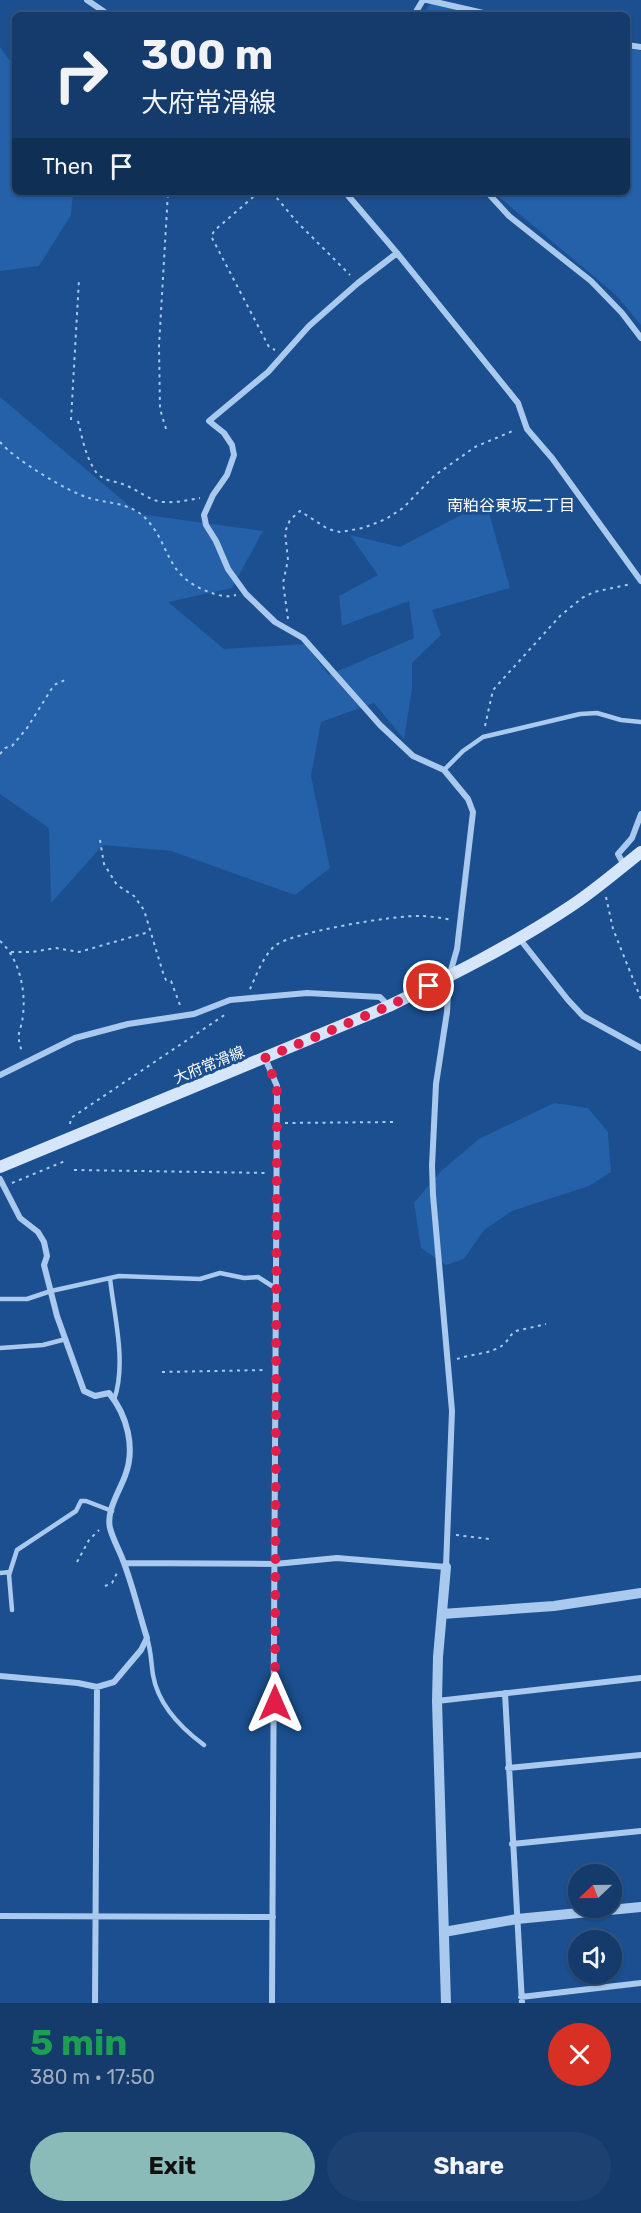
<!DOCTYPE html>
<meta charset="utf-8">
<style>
body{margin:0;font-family:Rubik,"Noto Sans JP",sans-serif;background:#1d4271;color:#f1f3f6;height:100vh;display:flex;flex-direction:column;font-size:22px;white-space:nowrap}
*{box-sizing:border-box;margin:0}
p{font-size:20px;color:#9dadc1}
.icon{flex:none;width:33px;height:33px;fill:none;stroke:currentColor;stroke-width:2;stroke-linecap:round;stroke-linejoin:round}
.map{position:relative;height:2003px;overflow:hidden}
.sheet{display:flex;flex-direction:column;background:#143b6b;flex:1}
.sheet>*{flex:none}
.hud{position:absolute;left:12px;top:12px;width:618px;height:183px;border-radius:9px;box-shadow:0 2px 4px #0004,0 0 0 2px #33557e;background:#143b6b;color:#f1f3f6;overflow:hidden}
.needle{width:39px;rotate:248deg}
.fabs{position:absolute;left:568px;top:1864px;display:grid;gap:12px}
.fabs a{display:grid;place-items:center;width:54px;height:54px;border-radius:50%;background:#143b6b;box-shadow:0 2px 4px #0004,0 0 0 2px #33557e;font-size:30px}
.pin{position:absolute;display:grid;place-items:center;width:51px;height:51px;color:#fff;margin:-26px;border:3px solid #fff;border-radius:50%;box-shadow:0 2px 6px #0007}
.me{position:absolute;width:66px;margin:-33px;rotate:0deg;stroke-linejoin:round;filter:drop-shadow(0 0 4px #0008)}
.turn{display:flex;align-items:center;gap:21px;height:126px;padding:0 30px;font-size:27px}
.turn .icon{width:78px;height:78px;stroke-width:2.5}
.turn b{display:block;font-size:42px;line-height:51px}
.then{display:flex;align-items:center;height:57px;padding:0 30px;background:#0003;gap:12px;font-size:22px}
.round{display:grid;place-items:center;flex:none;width:63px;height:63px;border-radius:32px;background:#1d4271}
.summary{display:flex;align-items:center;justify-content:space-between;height:102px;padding:0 30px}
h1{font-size:36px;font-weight:700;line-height:45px;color:#1e9e55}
.cta{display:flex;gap:12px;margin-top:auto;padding:12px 30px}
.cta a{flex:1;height:69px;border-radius:36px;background:#8bbbb9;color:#111;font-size:24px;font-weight:700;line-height:69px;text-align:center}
.cta a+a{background:#1d4271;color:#f1f3f6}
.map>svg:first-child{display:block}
.green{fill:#2461a8}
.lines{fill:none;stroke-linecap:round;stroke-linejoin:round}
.path{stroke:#a9c9ee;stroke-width:2;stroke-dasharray:3 4.5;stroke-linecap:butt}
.service{stroke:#a9c9ee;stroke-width:4.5}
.minor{stroke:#a9c9ee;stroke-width:6}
.tertiary{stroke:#a9c9ee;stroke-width:10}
.secondary{stroke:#d6e6fa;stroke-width:12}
.route{stroke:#e11d48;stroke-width:10;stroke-dasharray:0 18}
.labels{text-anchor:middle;stroke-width:6;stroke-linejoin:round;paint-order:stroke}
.street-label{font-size:15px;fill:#fff;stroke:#1b4f8f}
.neighbourhood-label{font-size:16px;fill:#fff;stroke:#1b4f8f}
</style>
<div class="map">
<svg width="641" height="2003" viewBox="0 0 641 2003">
<rect width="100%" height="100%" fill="#1b4f8f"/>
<path class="green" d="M430,4L480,15H422Z
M0,47L15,68V192H73L71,215L39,266L0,271Z
M627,48L641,51V325L616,295L493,192H627Z
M0,397L139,514L263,531L232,588L168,602L224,649L305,644L329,675L414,638L409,601L342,626L339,596L378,575L350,535L400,547L486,502L510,588L432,610L441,635L412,663V689L404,739L374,703L321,722L311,776L330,868L295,895L171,851L103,845L51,903L49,828L0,794Z
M554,1103L588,1108L608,1132L611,1172L589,1186L512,1211L484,1230L464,1259L446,1265L421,1248L414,1203L441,1171L479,1139Z"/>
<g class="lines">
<path class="path" d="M259,192L215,230L211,236L269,347L275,350
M272,192L296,221L350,275
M71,420L79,279
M78,421C82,437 85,454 94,469C101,482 114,480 125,485C138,490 150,501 163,502C176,503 188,500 200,498
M166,429L160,409L159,346L168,192
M0,442C14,459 68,492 89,498C106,503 128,503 142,515C172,542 162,575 209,592C217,595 227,598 236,595
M288,619L283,583L288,560L285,532L290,520L300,511L328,529L340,532L363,528L386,519L403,508L434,476L475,447L515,430
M485,726L493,690L560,616L582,598L594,592L631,584
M0,754L5,748L12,746L27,728L54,685L65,680
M100,840L104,864L117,885L134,896L144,910L164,976L166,980L171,981L180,1005
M606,897L613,929L641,999
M0,941C19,958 26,990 23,1015C21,1034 15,1030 22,1052
M11,952H32L56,948L79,952L149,932
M250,989C256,976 264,954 276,945C294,932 395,915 420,916C430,916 441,918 452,920
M285,1123L393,1122
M70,1124L71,1118L226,1014
M74,1170L266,1173
M12,1183L65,1161
M457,1359C471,1354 491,1354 503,1345C509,1340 510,1334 516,1331L546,1324
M162,1372L267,1370
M456,1535L489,1539
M77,1562L89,1540L99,1530
M105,1586L112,1583L117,1573"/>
<path class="service" d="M444,770L463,751L483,737L580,714L597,713L621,720L641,722
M0,1299H27L51,1291L110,1278
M0,1348L43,1345L66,1339
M114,1400C127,1363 114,1316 110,1278L119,1276L200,1279L220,1273L244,1278L258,1277L272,1286L277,1285
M0,1573L10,1572
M12,1610L9,1575L17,1550L76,1511L81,1501H86L112,1511
M147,1638C151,1650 151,1662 153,1675C158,1704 181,1728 204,1745"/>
<path class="minor" d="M87,0L109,15
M427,0L492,15
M414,15L423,0
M627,45L641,47
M345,192L397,253L518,403L527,429L552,458L641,581
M487,192L509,216L591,281L622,313L641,338
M624,865L618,854L632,838L641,814
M519,938L568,1000L583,1016L641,1048
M265,1058L277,1086L272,2003
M0,1075L75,1038L128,1024L194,1014L230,1000L307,993L380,997L389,1006
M0,1179L20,1218L38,1232L44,1242L47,1256L44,1265L57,1316L84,1391L95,1396L109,1393C127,1415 136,1448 125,1476C119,1492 106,1511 110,1528C113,1540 120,1551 124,1563C133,1587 139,1613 147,1638L141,1650L114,1682L97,1687L78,1683L0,1676
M125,1563L275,1564L337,1558L446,1567L452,1411L433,1195L432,1166L436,1084L447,1012L449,977L457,949L473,812L468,799L444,770L413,756L380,725L303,638L275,622L246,594L228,569L216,541L206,525L204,515L213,495L227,475L234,455L232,445L224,433L209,421L268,372L309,326L358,283L397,253
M505,1693L522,2003
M437,1701L641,1678
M508,1768L641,1755
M512,1844L641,1831
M0,1916L273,1917
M521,1997L641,1983
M95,2003L97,1687"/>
<path class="tertiary" d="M442,1614L554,1606L641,1593
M444,1932L517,1919L641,1907
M446,2003L437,1701L438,1657L446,1567"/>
<path class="secondary" d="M0,1167L389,1006C450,976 511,946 568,908C593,892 617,871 641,852"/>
</g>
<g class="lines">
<path class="route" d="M275,1703L277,1086L265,1058L389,1006L429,986"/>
</g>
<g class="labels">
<g class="street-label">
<text transform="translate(209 1065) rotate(-22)" y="5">大府常滑線</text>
</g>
<g class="neighbourhood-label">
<text x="511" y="511">南粕谷東坂二丁目</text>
</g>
</g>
</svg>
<div class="fabs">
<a><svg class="needle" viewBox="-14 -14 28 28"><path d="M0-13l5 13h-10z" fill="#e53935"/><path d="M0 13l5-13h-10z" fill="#9dadc1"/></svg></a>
<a><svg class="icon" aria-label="sound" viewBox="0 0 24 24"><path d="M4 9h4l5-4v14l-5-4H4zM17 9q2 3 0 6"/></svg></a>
</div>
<div class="pin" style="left:429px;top:986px;background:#d93025"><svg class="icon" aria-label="arrive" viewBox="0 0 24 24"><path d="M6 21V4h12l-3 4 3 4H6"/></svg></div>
<svg class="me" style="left:275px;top:1703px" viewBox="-20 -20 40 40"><path d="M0-17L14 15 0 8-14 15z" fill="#e11d48" stroke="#fff" stroke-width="4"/></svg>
<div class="hud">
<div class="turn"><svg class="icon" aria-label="right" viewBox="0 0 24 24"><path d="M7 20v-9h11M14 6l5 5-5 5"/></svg><div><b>300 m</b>大府常滑線</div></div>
<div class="then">Then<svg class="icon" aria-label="arrive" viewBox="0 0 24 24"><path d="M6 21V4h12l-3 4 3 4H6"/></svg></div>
</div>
</div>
<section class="sheet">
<div class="summary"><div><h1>5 min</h1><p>380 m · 17:50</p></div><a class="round" style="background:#d93025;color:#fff"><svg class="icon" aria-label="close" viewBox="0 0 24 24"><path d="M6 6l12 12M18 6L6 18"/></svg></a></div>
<div class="cta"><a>Exit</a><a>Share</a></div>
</section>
